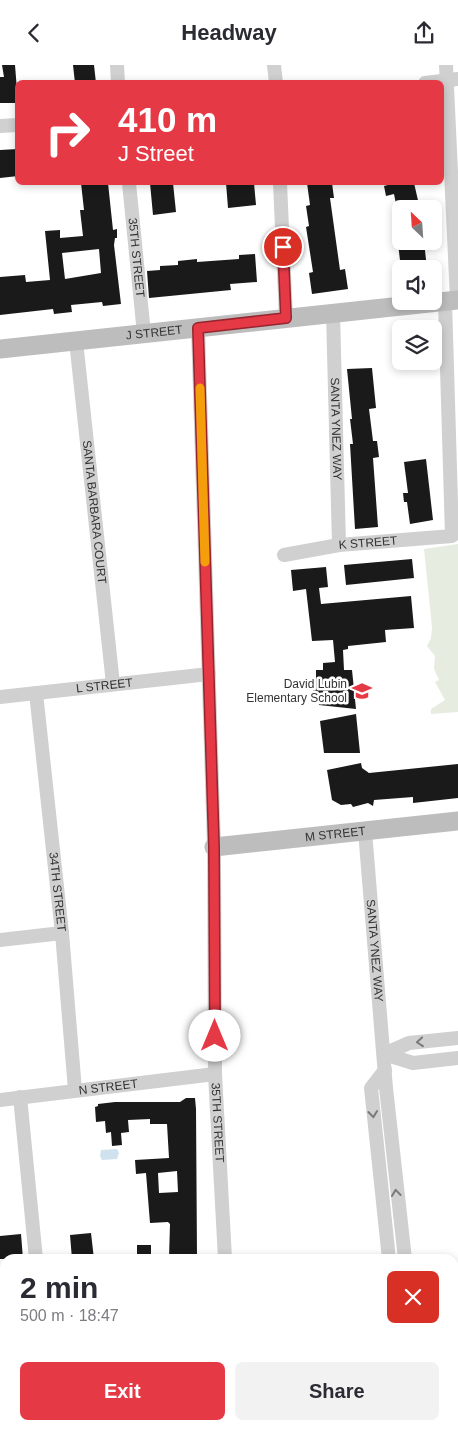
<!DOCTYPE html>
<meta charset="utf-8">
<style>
body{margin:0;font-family:Arial,sans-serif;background:#f2f2f3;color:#2b2b33;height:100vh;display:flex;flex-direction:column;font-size:19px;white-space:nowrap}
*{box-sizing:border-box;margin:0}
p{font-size:16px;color:#7c7c81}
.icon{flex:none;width:28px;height:28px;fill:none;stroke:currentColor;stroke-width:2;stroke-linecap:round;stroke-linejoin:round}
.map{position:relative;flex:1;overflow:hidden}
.details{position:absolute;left:0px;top:1189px;width:459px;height:176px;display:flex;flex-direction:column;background:#fff;border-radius:15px 15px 0 0;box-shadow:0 2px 8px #0003}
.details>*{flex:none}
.guide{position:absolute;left:15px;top:15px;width:429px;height:105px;border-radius:8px;box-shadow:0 2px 8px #0003;background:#e63946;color:#fff;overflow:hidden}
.needle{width:32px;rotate:335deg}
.fabs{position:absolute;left:392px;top:135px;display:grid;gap:10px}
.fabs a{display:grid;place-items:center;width:50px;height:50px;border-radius:8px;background:#fff;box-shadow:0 2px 8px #0003;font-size:25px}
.pin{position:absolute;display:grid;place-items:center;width:42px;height:42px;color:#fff;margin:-21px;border:2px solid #fff;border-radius:50%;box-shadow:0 1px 5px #0007}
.me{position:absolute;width:55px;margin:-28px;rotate:0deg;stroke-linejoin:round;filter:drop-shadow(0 0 4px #0008)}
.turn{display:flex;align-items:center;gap:18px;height:105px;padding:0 20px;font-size:22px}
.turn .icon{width:65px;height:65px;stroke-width:2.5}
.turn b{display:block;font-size:35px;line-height:42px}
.round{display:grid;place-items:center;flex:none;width:52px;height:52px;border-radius:8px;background:#f2f2f3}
.summary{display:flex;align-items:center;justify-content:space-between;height:85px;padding:0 20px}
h1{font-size:30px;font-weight:600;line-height:38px}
.action{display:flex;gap:10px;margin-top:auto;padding:10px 20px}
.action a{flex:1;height:58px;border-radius:8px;background:#e63946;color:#fff;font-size:20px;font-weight:600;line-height:58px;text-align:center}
.action a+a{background:#f2f2f3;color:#2b2b33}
header{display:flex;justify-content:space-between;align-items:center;height:65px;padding:0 20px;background:#fff;font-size:22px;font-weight:600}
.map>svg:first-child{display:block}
.green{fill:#e6ecdf}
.water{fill:#cfe2ee}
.building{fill:#1a1a1a;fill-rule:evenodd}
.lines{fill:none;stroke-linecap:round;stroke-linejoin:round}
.street{stroke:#d0d0d0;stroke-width:14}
.secondary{stroke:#bdbdbd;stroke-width:19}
.primary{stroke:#ababab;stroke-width:21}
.oneway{stroke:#7a7a7a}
.route-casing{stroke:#96252e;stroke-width:12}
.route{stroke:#e63946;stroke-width:9}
.slow{stroke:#f59e0b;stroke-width:9}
.labels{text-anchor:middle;stroke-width:5;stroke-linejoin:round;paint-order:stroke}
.street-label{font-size:12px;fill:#333;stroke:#fff}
.poi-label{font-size:12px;fill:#333;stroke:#fff;text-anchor:end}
</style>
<header><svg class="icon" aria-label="back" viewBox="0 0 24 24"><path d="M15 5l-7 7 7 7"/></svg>Headway<svg class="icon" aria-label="share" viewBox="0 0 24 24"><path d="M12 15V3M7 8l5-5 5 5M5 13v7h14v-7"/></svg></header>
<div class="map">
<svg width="458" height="1364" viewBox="0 0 458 1364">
<rect width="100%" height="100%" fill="#fff"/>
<path class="green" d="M458,479V647L431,649V644L445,635L435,617L439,615L434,604L435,591L427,581L431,573L432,562L424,484Z"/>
<path class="water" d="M117,1084L119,1088L117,1094L102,1095L100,1091L101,1085Z"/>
<path class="building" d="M2,0H15L18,38H0V12H4Z
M73,0H94L96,18H75Z
M18,84V111L0,113V85Z
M81,118H108L113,165L117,164V173H115L114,180L121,239L103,241L102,237L71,240L72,247L54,249L53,244L0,250V212L25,210L26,217L50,215L45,166L60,165V173L83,171L80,145H84ZM99,184L101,208L65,214L62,188Z
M150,118H173L176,147L153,150Z
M226,118H254L256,140L228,143Z
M307,118H332L334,133H330L340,205L345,204L348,224L312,229L309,208L313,207L306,162L309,161L306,141L310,140Z
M395,118H414L420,144H397L394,129L386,131L384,121Z
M417,176H424L427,204H401L398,178Z
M255,189L257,217L230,219L231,225L149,233L147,206L160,205V201L178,200V196L197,194V197L239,194V190Z
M372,303L376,343L369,344L373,376H377L379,392L373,393L378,462L355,464L350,379H353L350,354H352L347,304Z
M426,394L433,455L410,459L407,437H404L403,428H408L404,397Z
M412,494L414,513L346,520L344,500Z
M326,502L328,522L319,523L321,539L411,531L414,563L385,565L386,577L348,581V584L343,585L344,605H352L356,644L319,640L318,627H313V620L316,618V605H323V598L335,597L333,575L312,576L306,524L293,526L291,505Z
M356,649L360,688H324L320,656Z
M361,698L362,703L369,708L458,699V733L413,738V732L374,735L373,741L368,738L353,742L351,739L341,740L332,735L327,705Z
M186,1033H195L196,1044L197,1192L169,1193L170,1159L168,1157L150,1158L146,1108L136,1109L135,1095L169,1093L167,1059H150V1054L128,1055L129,1067L121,1068L122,1080L112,1081L111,1067L106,1068L105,1056L96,1057L95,1042L98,1041V1039L115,1037H180ZM177,1106L178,1127L159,1128L158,1108Z
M91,1168L94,1194H72L70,1170Z
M21,1169L23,1194H0V1171Z
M137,1180H151V1194H137Z"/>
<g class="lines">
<g class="street">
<path d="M117,0L118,18"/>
<path d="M274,0L276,18"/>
<path d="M446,0L457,235"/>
<path d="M425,18L458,14"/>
<path d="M0,61L18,60"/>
<path id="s1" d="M129,118L144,269"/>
<path d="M280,118L286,253"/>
<path id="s2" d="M333,248L339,480"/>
<path id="s3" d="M198,263L214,782L215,1009L225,1194"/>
<path id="s4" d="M76,276L113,619"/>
<path id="s5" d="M284,490L339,480L452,471L445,236"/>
<path id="s6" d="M36,628L62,868L75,1025"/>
<path id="s7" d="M0,632L209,609"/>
<path id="s8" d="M365,766L386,1023L405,1194"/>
<path d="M0,875L62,868"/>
<path d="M384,989L409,978L458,973"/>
<path d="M384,989L413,998L458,993"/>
<path d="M385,1005L371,1023L389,1194"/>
<path d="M20,1032L36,1194"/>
<path id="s9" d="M0,1035L215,1009"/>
<path d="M180,1360L181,1364"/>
<path d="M396,1360L397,1364"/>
</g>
<g class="secondary">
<path id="s10" d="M0,284L458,235"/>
<path id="s11" d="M214,782L458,756"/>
<path d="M0,1289L5,1332"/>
<path d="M8,1360L9,1364"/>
</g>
<path class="primary" d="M0,1248L5,1250
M454,1252L458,1251"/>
</g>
<defs><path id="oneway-chevron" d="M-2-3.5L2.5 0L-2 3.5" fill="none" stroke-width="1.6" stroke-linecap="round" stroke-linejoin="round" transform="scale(1.25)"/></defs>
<g class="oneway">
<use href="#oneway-chevron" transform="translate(420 977) rotate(175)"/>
<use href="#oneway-chevron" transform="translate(373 1049) rotate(84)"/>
<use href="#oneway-chevron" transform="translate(396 1128) rotate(-96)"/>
</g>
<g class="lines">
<defs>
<path id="route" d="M215,971L214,782L198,263L286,253L283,182"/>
</defs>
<use href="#route" class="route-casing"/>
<use href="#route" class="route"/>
<path class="slow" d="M200,323L205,497"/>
</g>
<defs>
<symbol id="school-bare" viewBox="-9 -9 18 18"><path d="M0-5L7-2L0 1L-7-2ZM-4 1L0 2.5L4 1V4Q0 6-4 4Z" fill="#e63946" stroke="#fff" stroke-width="2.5" paint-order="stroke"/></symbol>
</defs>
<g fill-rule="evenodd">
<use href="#school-bare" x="348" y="612" width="28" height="28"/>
</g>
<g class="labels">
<g class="street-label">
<text dy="4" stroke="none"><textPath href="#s1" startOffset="75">35TH STREET</textPath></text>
<text dy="4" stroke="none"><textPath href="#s10" startOffset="155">J STREET</textPath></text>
<text dy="4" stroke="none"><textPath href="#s2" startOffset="116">SANTA YNEZ WAY</textPath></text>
<text dy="4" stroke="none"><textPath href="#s4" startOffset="172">SANTA BARBARA COURT</textPath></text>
<text dy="4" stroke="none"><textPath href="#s5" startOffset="85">K STREET</textPath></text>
<text dy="4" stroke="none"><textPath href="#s7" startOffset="105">L STREET</textPath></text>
<text dy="4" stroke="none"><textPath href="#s11" startOffset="122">M STREET</textPath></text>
<text dy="4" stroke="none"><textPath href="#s6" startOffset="200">34TH STREET</textPath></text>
<text dy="4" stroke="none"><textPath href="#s8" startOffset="120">SANTA YNEZ WAY</textPath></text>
<text dy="4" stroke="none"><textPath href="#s9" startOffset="109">N STREET</textPath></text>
<text dy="4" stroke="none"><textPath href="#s3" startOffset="795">35TH STREET</textPath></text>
</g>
<g class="poi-label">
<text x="347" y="623">David Lubin<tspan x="347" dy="14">Elementary School</tspan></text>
</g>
</g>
</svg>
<div class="fabs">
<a><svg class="needle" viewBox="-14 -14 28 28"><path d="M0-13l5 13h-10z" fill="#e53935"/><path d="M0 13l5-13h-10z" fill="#7c7c81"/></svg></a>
<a><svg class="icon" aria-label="sound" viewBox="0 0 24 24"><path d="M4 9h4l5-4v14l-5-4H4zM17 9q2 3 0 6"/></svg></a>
<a><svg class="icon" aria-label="layers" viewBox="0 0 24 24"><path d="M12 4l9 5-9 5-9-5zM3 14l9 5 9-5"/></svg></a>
</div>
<div class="pin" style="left:283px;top:182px;background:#d93025"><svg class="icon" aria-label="arrive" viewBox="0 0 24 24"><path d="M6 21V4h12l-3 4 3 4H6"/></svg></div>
<svg class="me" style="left:215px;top:971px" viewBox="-20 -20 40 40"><circle r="19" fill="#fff"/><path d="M0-13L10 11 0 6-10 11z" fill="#e63946"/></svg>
<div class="guide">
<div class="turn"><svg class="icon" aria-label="right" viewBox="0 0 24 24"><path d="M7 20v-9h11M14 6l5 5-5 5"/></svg><div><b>410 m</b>J Street</div></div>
</div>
<section class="details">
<div class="summary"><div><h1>2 min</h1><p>500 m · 18:47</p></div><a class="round" style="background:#d93025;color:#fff"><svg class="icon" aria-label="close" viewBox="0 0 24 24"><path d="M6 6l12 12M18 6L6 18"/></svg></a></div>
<div class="action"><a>Exit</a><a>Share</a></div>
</section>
</div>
